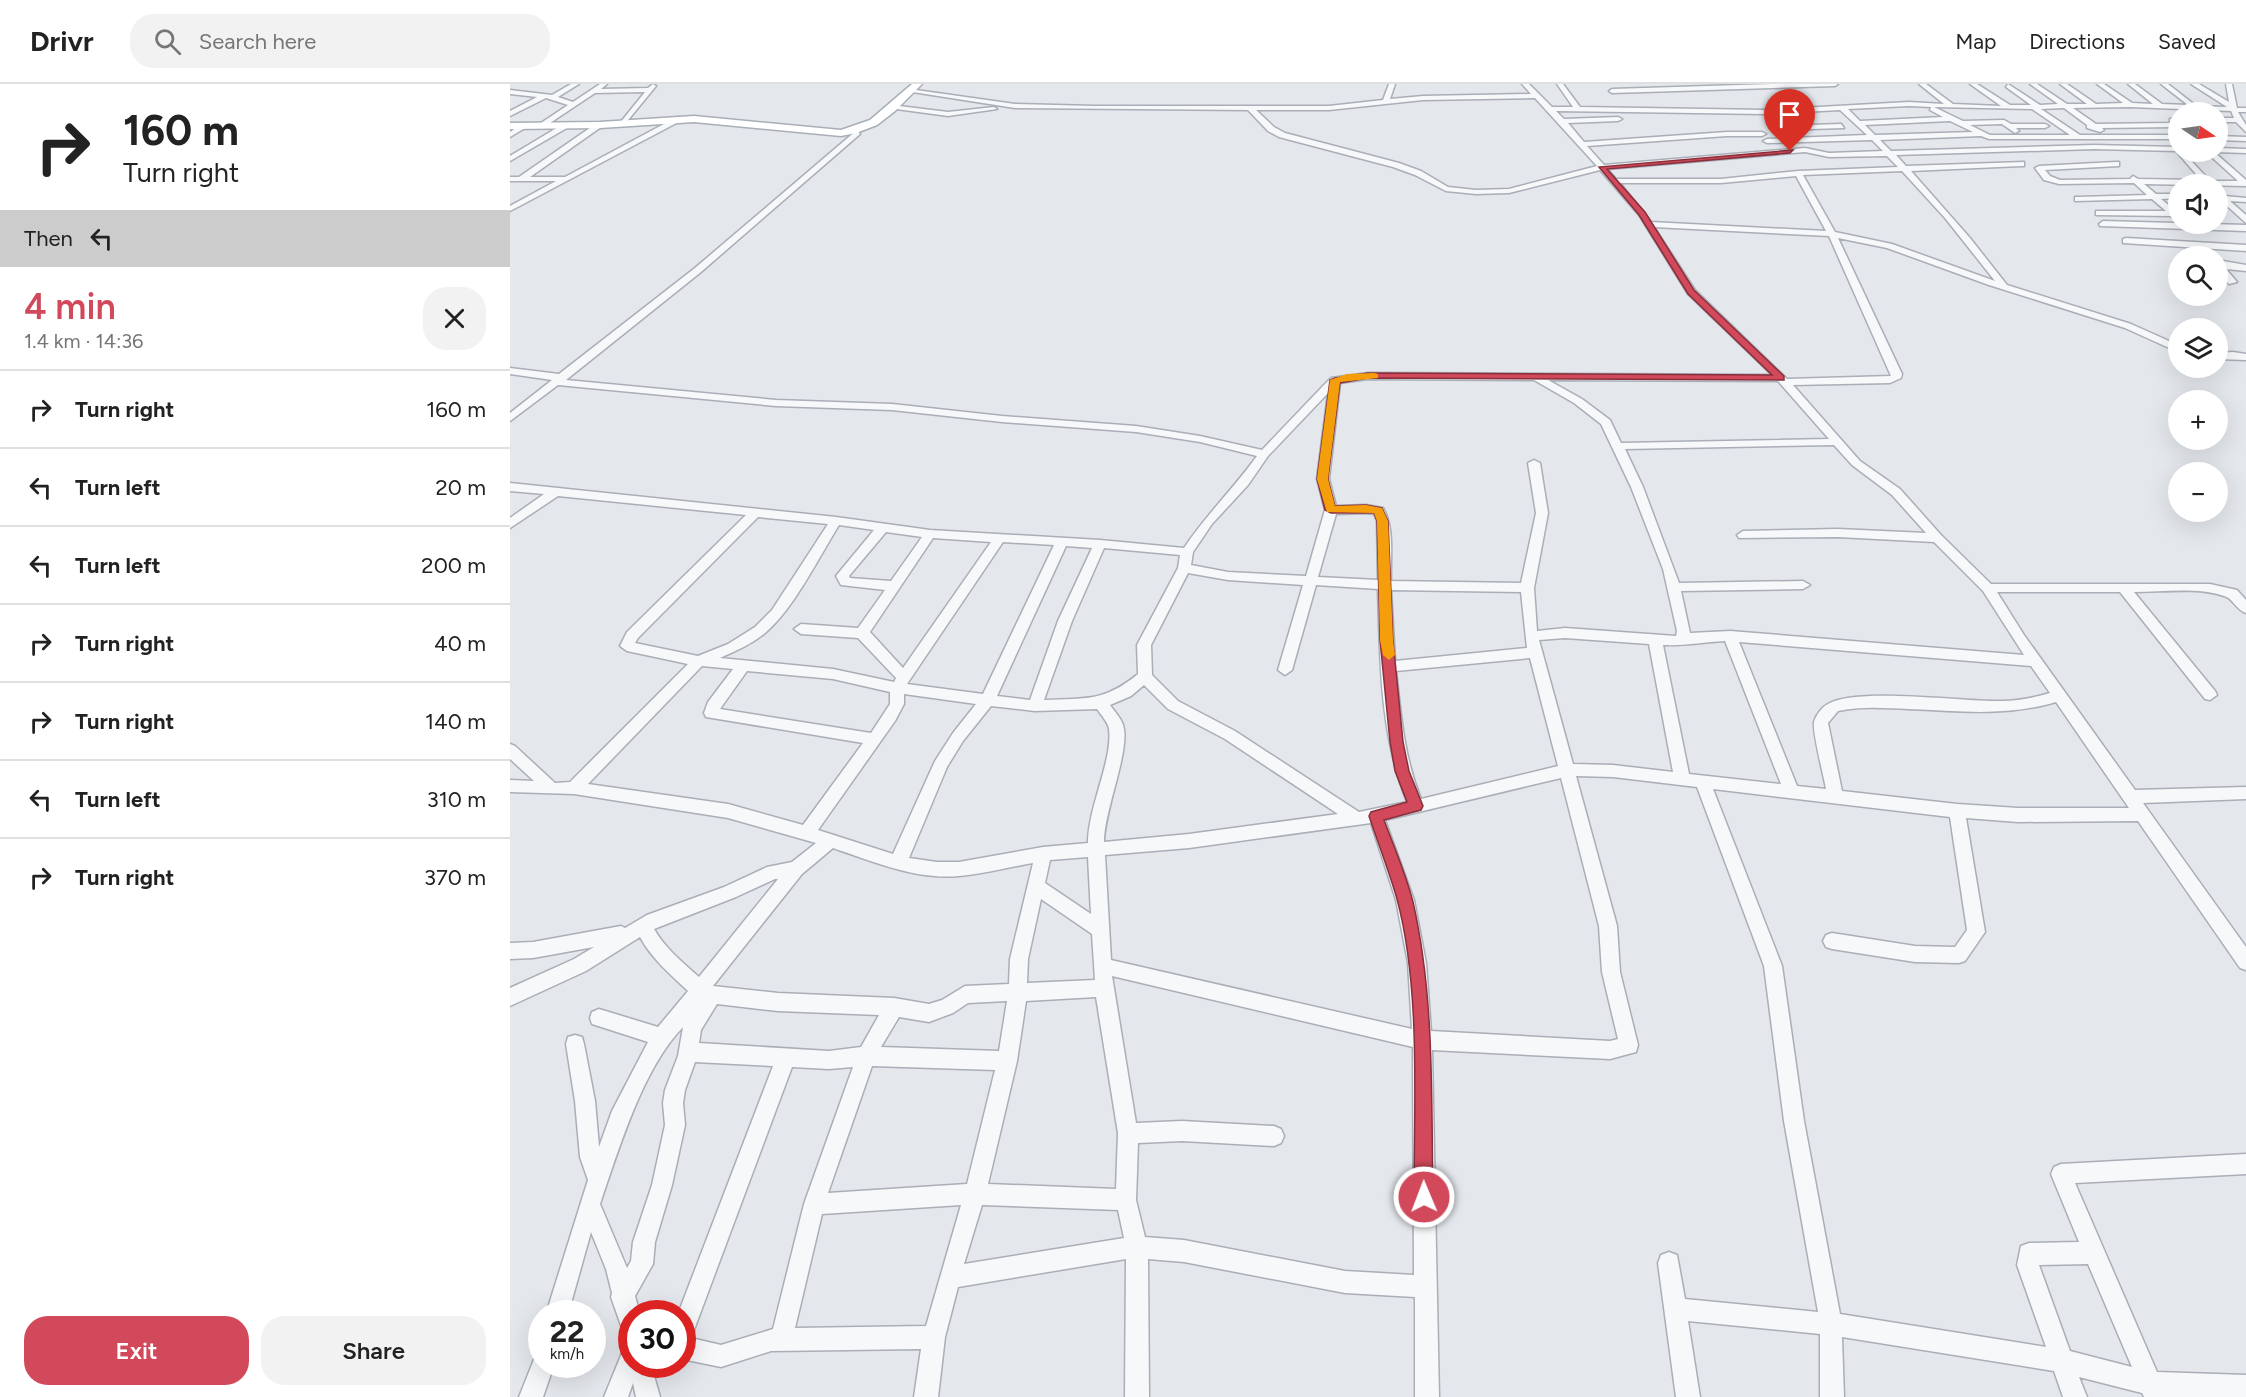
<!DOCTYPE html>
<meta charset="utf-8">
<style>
body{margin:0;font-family:Figtree,sans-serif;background:#f2f2f2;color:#222;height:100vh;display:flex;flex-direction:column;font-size:22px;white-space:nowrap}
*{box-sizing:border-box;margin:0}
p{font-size:20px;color:#767676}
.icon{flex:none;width:33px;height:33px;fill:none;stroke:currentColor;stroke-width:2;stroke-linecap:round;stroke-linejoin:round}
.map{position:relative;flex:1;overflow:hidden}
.details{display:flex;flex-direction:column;background:#fff;width:510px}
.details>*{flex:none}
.hud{background:#fff;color:#222;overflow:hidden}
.needle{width:39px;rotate:103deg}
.fabs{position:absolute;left:1658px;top:18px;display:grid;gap:12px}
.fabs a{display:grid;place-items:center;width:60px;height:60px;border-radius:50%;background:#fff;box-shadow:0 6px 24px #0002;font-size:30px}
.speed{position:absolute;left:18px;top:1216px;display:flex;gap:12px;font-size:30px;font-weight:700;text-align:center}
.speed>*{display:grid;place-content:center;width:78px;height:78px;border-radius:50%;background:#fff;box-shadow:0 6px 24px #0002;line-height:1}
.speed small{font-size:15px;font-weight:400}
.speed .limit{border:9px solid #d22;background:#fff;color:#111}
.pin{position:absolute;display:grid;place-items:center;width:51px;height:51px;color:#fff;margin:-62px -26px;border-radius:50% 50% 50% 0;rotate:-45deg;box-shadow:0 0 6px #0007}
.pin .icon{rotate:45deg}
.me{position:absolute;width:66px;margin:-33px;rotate:359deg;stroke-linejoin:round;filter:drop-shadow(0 0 4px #0008)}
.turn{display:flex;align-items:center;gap:21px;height:126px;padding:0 24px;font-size:27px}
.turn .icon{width:78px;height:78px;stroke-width:2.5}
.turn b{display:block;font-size:42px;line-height:51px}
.then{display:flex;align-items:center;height:57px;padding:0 24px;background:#0003;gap:12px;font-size:22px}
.round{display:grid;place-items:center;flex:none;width:63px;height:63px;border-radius:24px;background:#f2f2f2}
.overview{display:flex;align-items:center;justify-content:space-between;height:102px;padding:0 24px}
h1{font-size:36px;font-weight:600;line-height:45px;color:#d1495b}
.button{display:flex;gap:12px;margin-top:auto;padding:12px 24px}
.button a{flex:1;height:69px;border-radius:24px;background:#d1495b;color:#fff;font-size:24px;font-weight:600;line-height:69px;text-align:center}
.button a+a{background:#f2f2f2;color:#222}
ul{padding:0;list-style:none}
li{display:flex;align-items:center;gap:18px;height:78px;padding:0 24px;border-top:2px solid #e0e0e0}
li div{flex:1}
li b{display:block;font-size:22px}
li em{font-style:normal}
header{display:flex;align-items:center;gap:36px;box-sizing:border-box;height:84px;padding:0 30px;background:#fff;border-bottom:2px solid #e0e0e0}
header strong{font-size:28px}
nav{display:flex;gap:33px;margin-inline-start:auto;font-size:21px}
.search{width:420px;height:54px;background:#f2f2f2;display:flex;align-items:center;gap:15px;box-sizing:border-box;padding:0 21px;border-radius:24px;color:#767676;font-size:22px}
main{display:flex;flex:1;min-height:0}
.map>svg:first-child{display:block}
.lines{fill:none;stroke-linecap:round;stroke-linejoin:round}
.street-casing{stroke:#a9aeb7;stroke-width:3}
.secondary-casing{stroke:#a9aeb7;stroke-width:3}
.street{fill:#f7f8fa;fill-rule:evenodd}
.secondary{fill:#fff;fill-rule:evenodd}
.route{fill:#d1495b;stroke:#882f3b;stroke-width:1.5}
.slow{fill:#f59e0b}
</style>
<header>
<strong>Drivr</strong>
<div class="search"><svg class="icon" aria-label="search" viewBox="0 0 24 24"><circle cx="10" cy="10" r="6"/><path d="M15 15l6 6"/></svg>Search here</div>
<nav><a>Map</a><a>Directions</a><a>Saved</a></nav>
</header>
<main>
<section class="details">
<div class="hud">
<div class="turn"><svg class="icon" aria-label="right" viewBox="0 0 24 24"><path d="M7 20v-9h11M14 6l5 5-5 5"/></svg><div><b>160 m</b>Turn right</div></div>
<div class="then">Then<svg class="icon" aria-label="left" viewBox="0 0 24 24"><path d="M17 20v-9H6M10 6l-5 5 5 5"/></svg></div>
</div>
<div class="overview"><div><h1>4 min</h1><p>1.4 km · 14:36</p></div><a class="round"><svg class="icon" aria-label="close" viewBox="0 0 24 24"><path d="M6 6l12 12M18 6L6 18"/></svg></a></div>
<ul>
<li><svg class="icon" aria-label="right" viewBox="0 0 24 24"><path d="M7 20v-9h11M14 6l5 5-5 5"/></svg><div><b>Turn right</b></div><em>160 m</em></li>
<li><svg class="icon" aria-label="left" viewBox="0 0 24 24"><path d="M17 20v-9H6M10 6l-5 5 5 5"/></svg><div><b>Turn left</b></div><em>20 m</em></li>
<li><svg class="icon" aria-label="left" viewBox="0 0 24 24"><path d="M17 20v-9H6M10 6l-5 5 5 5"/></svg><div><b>Turn left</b></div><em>200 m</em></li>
<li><svg class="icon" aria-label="right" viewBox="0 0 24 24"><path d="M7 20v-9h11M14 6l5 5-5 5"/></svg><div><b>Turn right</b></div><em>40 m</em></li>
<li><svg class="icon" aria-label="right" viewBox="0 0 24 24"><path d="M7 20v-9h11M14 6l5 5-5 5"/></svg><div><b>Turn right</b></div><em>140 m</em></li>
<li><svg class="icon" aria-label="left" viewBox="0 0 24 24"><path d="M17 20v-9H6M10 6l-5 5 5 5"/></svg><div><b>Turn left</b></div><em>310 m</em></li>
<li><svg class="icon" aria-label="right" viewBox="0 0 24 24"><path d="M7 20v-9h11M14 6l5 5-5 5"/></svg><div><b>Turn right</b></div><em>370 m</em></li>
</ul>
<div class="button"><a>Exit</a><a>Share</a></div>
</section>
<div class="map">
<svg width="1736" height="1313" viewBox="0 0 1736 1313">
<rect width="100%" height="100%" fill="#e4e7ec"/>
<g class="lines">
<defs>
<path id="street" d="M61,0H69L48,13L63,18L90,0H97L91,5L138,4L143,0L146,2L114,41L110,39L135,8L85,9L34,43L31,39L58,21L36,14L0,32V27L27,13L0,10V6L42,11Z
M879,0H885L880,15L913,12L1021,10L1012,0H1019L1042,23H1063L1047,0H1053L1070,23L1255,26L1399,18L1434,20L1409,0H1416L1443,20L1491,22L1460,0H1467L1500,21H1521L1496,3L1498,0L1530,21L1548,20L1520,0H1527L1557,20H1577L1550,0H1557L1586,20L1613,19L1587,0H1594L1622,19L1643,20L1618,0H1625L1652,20L1678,21L1651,0H1658L1686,22L1717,23L1681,0H1689L1719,18L1716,0H1722L1727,24H1736V28H1728L1736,41V48L1726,38H1707V34H1724L1721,27L1620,23L1563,24L1586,40L1660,39V35L1668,34V41L1664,43L1592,44L1594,46L1590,48L1577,44V41L1554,24L1531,25L1570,51H1668V55H1479L1471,52L1370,56L1381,67L1584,61L1668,63V68H1673L1700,97H1728L1696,68H1704L1736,96V102L1634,100L1646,110H1668V114L1651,115L1667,128L1668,137L1661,132L1586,131V127H1656L1642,115L1565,117V113H1568L1637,111L1624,99L1549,100L1534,96L1525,84L1529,82L1606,78H1609V82L1535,86L1540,92L1550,96L1620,95L1623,92L1628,95L1691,96L1666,67L1584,65L1386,71L1396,82L1514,78V82H1511L1401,87L1460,154L1497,201L1621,240L1668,261V268L1615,244L1479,201L1377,164L1328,154L1392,290L1391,294L1380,299L1283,301L1350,377L1390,405L1431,451L1481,500H1700L1727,506L1736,516V529C1726,526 1723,514 1714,512C1687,503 1653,508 1624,508L1705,607L1707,611L1700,616L1695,615L1610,508H1487L1514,551L1625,706L1736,703V715L1633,719L1736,863V886L1730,884L1628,737L1508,738L1456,734L1475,848L1455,877L1449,879L1405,878L1322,865L1316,863L1313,857L1316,851L1322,849L1405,862L1445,863L1457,846L1440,733L1203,705L1272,882L1294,1037L1330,1230L1536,1263L1507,1181L1511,1162L1519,1159L1569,1158L1541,1090L1544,1083L1551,1080L1736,1070V1090L1565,1099L1647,1288L1736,1291V1313H1634L1632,1309L1569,1293L1577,1313H1553L1544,1287L1332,1253L1334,1313H1310V1250L1178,1237L1190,1313H1166L1148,1179L1151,1171L1159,1168L1167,1171L1175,1215L1308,1228L1274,1037L1254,882L1187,703L1103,693L1066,692L1107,842L1110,888L1128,961L1126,968L1100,975L922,966L929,1313H905V1213L835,1209L674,1178L638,1175L639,1313H615L616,1175L448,1203L435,1253L428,1313H404L411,1265L261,1267L211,1283L172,1275V1230H168L263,982L185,978L175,1006L173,1019L175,1041L162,1101L145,1158L143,1180L125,1212L130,1230H122V1253L114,1250L101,1213L102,1209L96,1185L81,1148L58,1230H36L78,1096L70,1073L65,1017L56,960L58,953L65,951L72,953L74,960L85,1017L89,1063L102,1027L138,958L82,940L80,934L82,928L89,925L148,943L178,907C160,890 142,875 130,853L76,887L0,922V904L64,875L84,863L23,874L0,875V859L23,858L111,842L115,844L137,831L214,803L257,783L282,778L306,759L218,734L64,710L0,708V696L24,697L0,675V660L5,662L45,699L60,698L178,580L117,567L110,562L117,548L236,431L48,412L0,444V434L34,410L0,407V399L326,433L420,446L590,456L674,464C696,431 724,404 747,372L690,358L626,348L492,338L382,326L266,322L48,301L0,337V329L42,296L0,290V284L49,290L185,184L347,46L350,50L191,188L56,296L266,316L382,320L492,332L626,342L690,352L752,366L813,302L821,294L858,289L1262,291L1178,210L1129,131L1090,86L999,109L966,110L936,107L905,91L883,83L769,53L758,47L738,26L505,24L396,7L399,5L505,20L585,22H819L873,16ZM1025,14L1087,82L999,105L966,106L938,103L911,87L889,79L775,49L764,43L746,26H819L913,16ZM1399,22L1421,23L1420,26L1433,33L1350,37L1338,25ZM1424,23L1522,25L1560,51H1480L1460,41L1492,40L1505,49L1509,47L1506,44H1535L1539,42L1535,40H1501L1494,36L1453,37ZM1330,26L1357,51L1257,55L1253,57L1257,59L1362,56L1373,67L1319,69L1295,64L1094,81L1077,62L1217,52H1252L1256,50L1252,48H1217L1074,58L1058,39L1108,37L1112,35L1108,33L1054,35L1046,27L1255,30ZM1440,37L1463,48L1365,51L1355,41ZM1295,68L1319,73L1377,72L1388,83L1288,87L1211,95H1106L1097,85ZM1392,87L1435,134L1485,197L1382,160L1325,148L1293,91ZM1286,92L1316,147L1141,138L1110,99H1211ZM1144,143L1319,152L1381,292L1277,295L1185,206ZM858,295L1024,296L1064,319L1091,340L1121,403L1153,485L1167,547L1166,552L1055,544L1027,547L1024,504L1038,429L1030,379L1024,376L1018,379L1026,429L1011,499L881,497C880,474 885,444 873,424L856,421L826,422L819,395L830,299ZM1038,296L1268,297L1319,355L1111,359L1100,336L1072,315ZM818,309L807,395L815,426L796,492L718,488L681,481L683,468L702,440L738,401L758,372ZM1324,361L1342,381L1382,411L1416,449L1328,445L1233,447L1227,451L1229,454L1328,453L1424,458L1473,507L1514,571L1220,547L1180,549L1171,507L1293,505L1300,501L1293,497L1169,499L1133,403L1115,365ZM856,429L864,430L867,437L868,496L808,493L826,430ZM248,433L318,440L262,526L245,543L218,560L188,572L125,559L128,554ZM329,441L364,446L326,492L331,501L375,506L348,544L291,540L284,545L291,550L348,554L386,594L384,598L323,585L210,574C226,567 242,560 255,549C283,526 309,473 329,441ZM376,448L412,453L381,497L340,494L339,492ZM423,454L481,458L393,584L360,548ZM493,458L544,461L473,610L397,600ZM556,462L582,464L548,537L520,616L487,612ZM594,464L670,471L668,484L627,561L628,590C594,618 576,614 534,616L562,537ZM678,489L718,496L793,501L768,586L775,591L782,586L806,501L868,505C870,576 870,651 897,718L849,728L725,647L668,617L642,591L641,561ZM881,506L1011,508L1017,564L885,577ZM1055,554L1139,560L1163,688L1103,681L1063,680L1029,556ZM1215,557L1271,700L1179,690L1153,561C1174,562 1194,558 1215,557ZM1229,558L1521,582L1540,609C1523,614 1508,617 1491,617C1451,618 1348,603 1318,620C1312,623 1306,631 1304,638C1302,647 1314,693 1316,705L1287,702ZM1020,574L1048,682L911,715C894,673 891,632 886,587ZM192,582L223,585L198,618L194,629L196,633L353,659L293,741L218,720L78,700ZM237,587L323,595L380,608V620L361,649L210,625ZM634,601L658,625L715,655L828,730L679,750L594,758C594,726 621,665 613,641C611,634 604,627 600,621L621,612ZM394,610L466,620L443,649L425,677L383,770L308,746L385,637L394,620ZM1546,618L1619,724H1508L1447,720L1332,707L1318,639L1328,627C1351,622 1375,624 1398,625C1450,627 1496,633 1546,618ZM481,622L525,627L587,625C591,631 598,638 599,645C603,676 578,723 578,759L533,763L449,778H427L399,774L437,683L453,657ZM1051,694L1089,842L1092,888L1108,955L1100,957L921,947L916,879L904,816L875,736ZM861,739L886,816L898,879L902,945L601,876L595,771L679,764ZM323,764C364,778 406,796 449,792C474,790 499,783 523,779L500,875L499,900L455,902L432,916L419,920L384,914L268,909L203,902L292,790ZM578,773L581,830L535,799L540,776ZM265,795H268L189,893C172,878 155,864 144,845L226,813ZM531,815L582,850L585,896L517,899L518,875ZM602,892L903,963L904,1191L835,1187L674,1156L635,1153L626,1116L628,1059L672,1057L764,1062L771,1059L774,1052L771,1045L764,1042L672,1037L626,1039ZM586,913L608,1049L606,1105L478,1100L507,977L516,917ZM497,917L489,967L371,963L389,933L419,938L443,929L458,919ZM207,920L268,927L369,931L351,963L319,967L189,959L191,946ZM173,943L168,972L155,1006L153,1019L155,1041L142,1101L123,1158L121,1177L117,1184L90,1120C109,1064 133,984 173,943ZM362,982L485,986L457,1100L318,1109ZM282,983L319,985L343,983L294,1120L263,1245L211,1261L181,1254ZM451,1121L416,1242L285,1244L312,1130ZM472,1121L608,1126L614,1154L454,1180ZM1578,1180L1622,1283L1560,1267L1529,1181Z
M1261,0H1328L1325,2L1102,9L1099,7L1102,5Z
M381,21L438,28L484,23L487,25L438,32L379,24Z
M167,33L174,35L0,127V122L46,97H0V93H9L87,39L94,41L20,93H55Z
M13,39L20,41L0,53V48Z
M55,39L62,41L0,77V72Z
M1331,40L1334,44L1268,46L1264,44L1268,42Z
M1707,52L1736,53V57L1707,56Z
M1707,64L1736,65V69L1704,68H1707Z
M1707,107L1715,112L1736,114V118L1720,117L1736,131V139L1707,113Z
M1593,137L1736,141V147L1590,142L1589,140Z
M1616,154L1736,161V167L1613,159V155Z
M1707,176L1736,181V187L1716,185L1727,198L1719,200L1707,185Z
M1723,268L1736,270V276L1707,275V269Z
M122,1261V1281H141L150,1313H126L123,1299L118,1313H94L114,1264Z
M32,1270V1281H44L33,1313H9L25,1273Z"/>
<path id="secondary" d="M402,0H412L385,27L367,41L346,49L331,52L184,38L90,44L0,45V39L90,38L184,32L331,46L360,36Z"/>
</defs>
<use href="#street" class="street-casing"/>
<use href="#secondary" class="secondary-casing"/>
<use href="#street" class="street"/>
<use href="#secondary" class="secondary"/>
</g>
<path class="route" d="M1283,66L1280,69L1097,85L1135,128L1184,206L1274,292V296L858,294L830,299L818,395L825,422L856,421L872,424L878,437L883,556L893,658L899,687L913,722L911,726L874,736C884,763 896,790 903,818C925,914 921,1015 923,1113L921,1120L914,1122L907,1120L904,1113C904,1020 911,904 887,815C879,787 868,759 859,732L861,728L897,718L885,687L880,658L870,556L867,437L864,429H821L815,426L807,395L820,296L825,294L858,289L1262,291L1178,210L1129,131L1089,83Z"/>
<path class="slow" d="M864,289L868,290V294L830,298L818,395L825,422L856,421L872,424L878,437L883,556L885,571L879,576L873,571L870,556L867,437L864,429L817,428L807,395L820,296L837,290Z"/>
</svg>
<div class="fabs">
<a><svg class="needle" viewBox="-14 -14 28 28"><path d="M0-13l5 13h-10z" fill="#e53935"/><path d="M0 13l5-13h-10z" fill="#767676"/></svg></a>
<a><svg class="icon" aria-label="sound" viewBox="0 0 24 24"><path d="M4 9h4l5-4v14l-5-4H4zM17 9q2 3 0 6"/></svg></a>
<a><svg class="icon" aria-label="search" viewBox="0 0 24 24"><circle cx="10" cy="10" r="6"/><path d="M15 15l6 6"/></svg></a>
<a><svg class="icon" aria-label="layers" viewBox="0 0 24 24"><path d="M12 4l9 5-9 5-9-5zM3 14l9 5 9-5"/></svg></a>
<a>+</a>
<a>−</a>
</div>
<div class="speed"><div>22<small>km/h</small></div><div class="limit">30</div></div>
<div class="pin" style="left:1280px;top:67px;background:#d93025"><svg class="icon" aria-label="arrive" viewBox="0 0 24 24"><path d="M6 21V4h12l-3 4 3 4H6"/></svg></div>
<svg class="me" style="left:914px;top:1113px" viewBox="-20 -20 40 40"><circle r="17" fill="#d1495b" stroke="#fff" stroke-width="3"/><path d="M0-11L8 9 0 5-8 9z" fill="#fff"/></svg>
</div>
</main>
